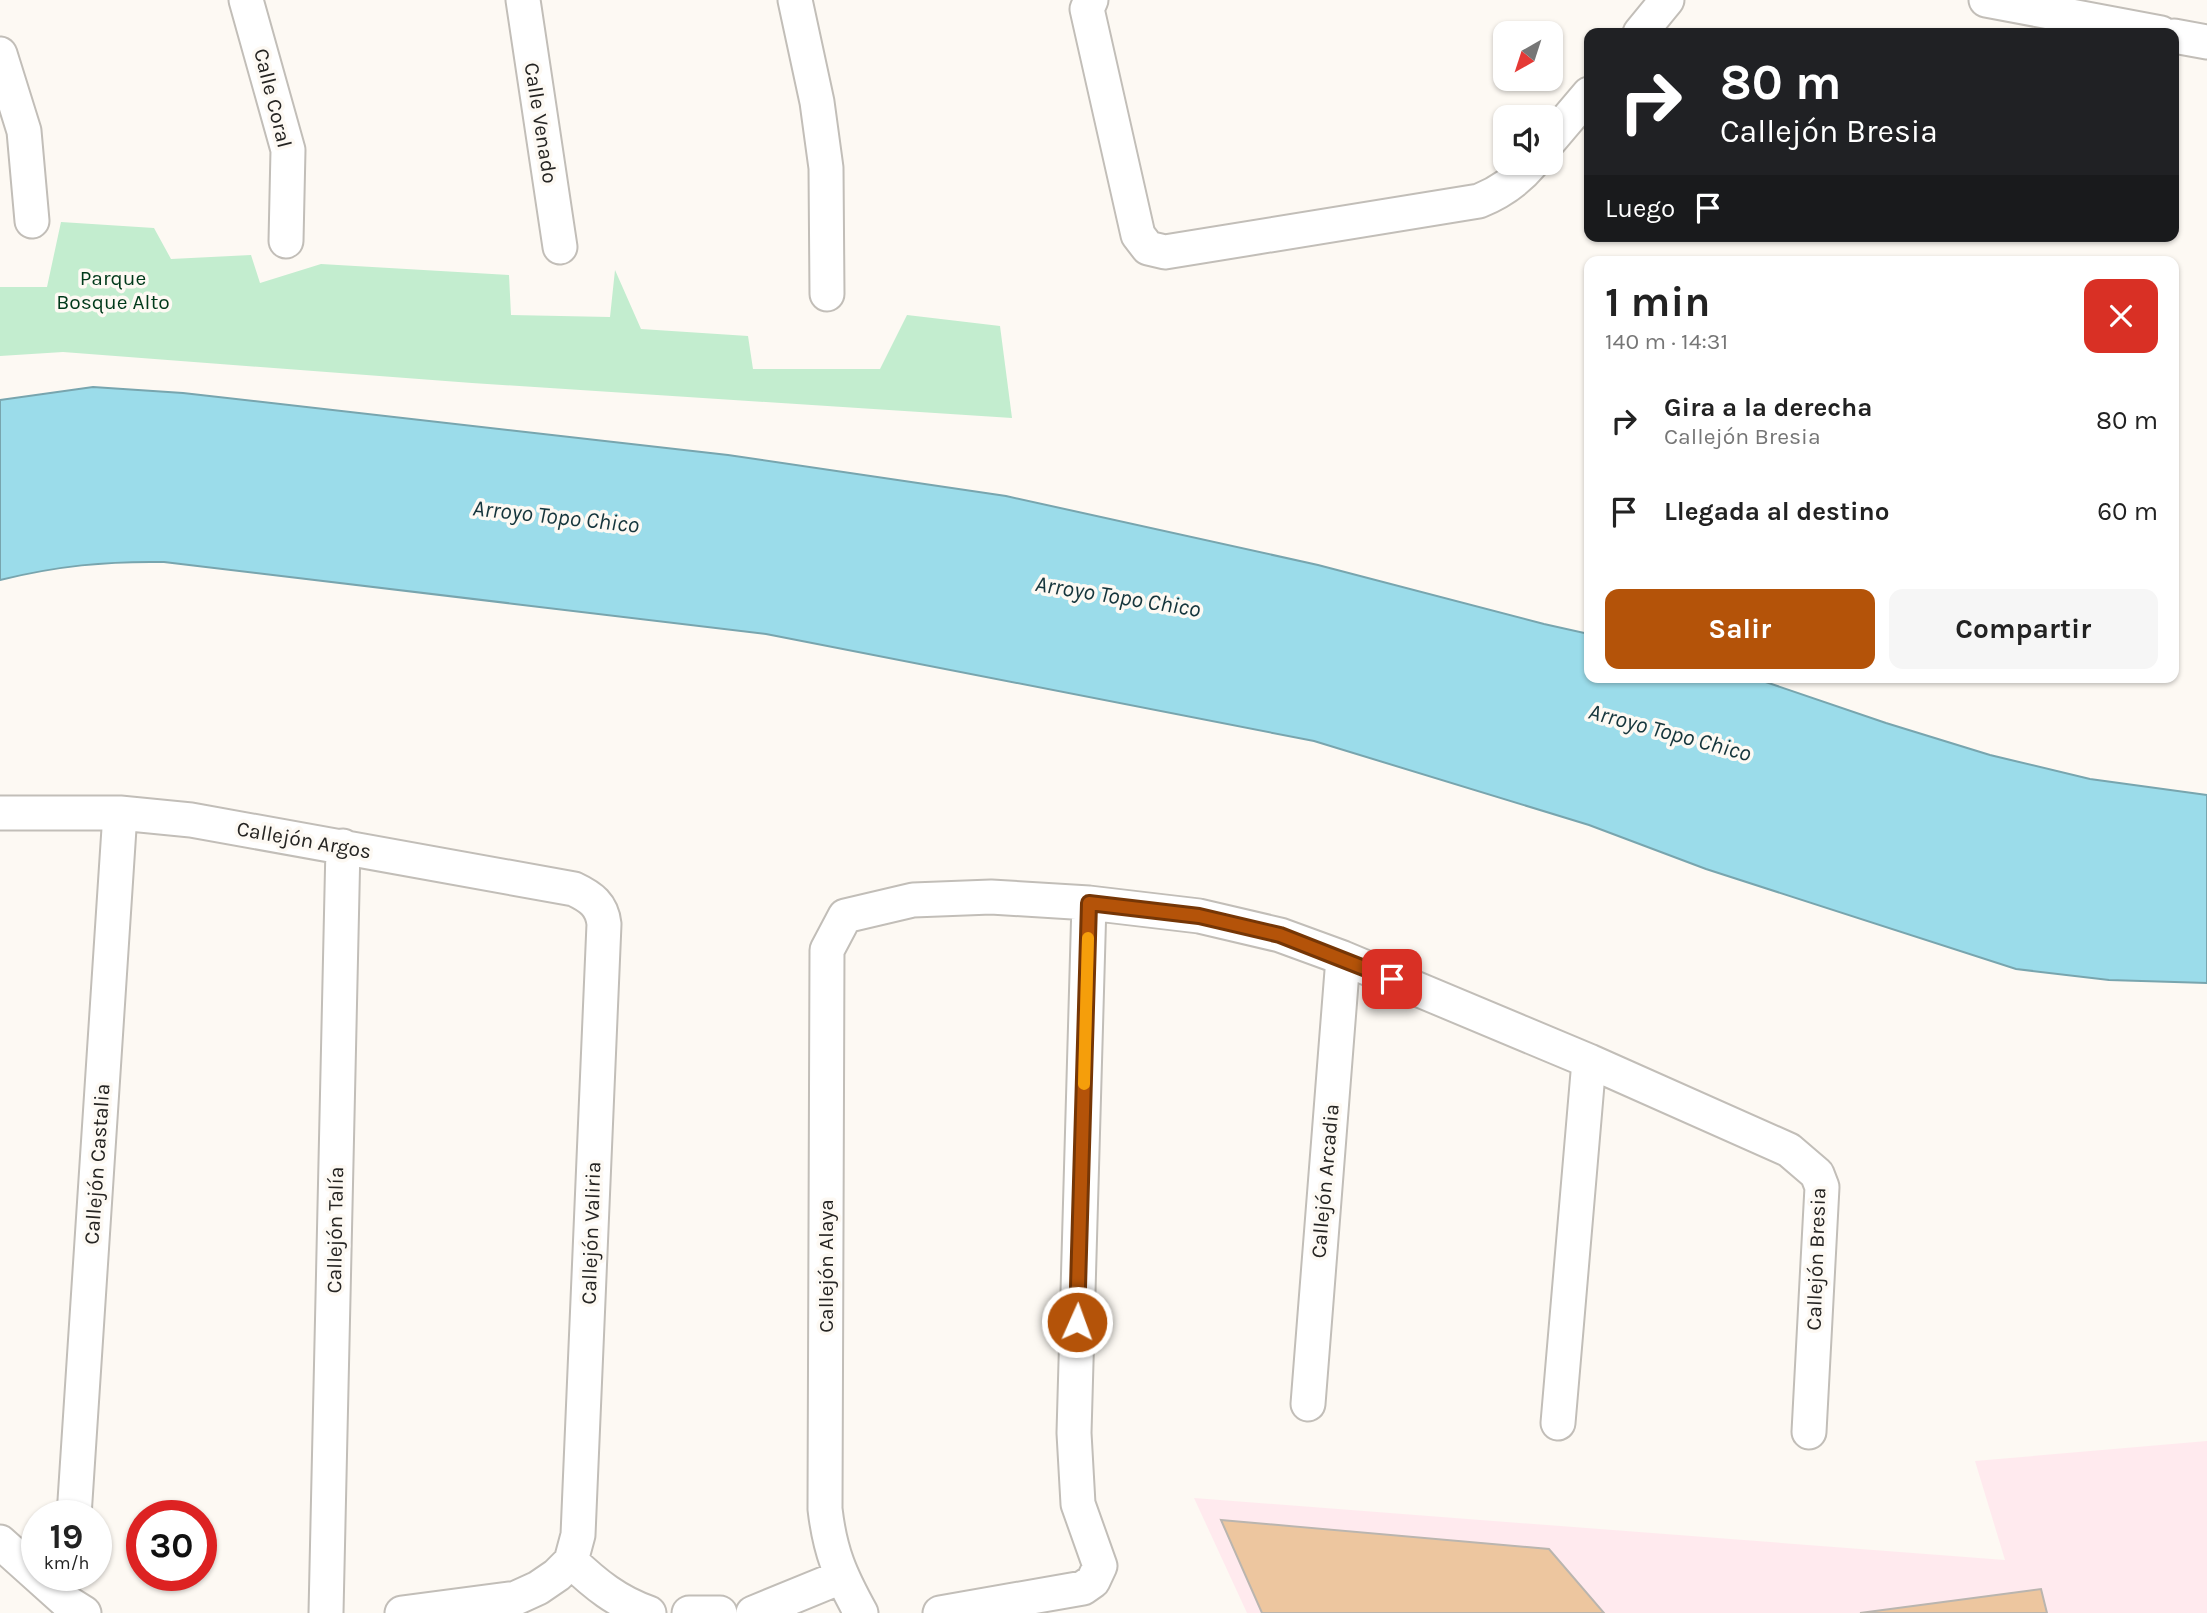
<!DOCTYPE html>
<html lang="es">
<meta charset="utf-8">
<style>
body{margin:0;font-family:Karla,sans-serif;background:#f6f6f6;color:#222;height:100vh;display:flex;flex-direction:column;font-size:26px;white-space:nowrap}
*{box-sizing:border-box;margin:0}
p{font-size:23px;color:#767676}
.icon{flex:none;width:38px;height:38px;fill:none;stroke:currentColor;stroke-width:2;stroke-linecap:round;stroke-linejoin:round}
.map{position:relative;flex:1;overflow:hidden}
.side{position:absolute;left:1584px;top:256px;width:595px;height:427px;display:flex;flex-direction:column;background:#fff;border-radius:14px;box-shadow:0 2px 5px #0004}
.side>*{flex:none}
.banner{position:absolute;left:1584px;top:28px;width:595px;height:214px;border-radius:14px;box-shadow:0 2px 5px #0004;background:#202124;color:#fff;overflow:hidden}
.needle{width:46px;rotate:219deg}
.controls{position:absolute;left:1493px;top:21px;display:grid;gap:14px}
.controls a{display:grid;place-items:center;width:70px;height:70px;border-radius:14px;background:#fff;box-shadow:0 2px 5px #0004;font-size:35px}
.speed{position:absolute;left:21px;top:1500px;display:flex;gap:14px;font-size:35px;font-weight:700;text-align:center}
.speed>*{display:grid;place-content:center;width:91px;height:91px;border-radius:50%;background:#fff;box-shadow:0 2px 5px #0004;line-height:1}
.speed small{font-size:18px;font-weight:400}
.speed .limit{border:10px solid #d22;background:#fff;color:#111}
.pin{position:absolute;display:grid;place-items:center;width:60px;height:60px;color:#fff;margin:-30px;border-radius:14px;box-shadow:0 4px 10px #0006}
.me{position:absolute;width:77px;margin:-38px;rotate:2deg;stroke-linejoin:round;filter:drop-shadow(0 0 5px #0008)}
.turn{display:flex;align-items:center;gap:24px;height:147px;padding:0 21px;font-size:32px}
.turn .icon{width:91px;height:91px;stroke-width:2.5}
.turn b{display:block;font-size:49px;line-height:60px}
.then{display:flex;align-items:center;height:66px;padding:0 21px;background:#0003;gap:14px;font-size:26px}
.round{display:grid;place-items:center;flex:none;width:74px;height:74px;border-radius:14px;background:#f6f6f6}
.overview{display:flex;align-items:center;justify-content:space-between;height:119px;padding:0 21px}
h1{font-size:42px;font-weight:700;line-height:52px}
.primary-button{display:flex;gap:14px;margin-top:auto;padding:14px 21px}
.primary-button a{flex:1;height:80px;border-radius:14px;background:#b45309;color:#fff;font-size:28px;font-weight:700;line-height:80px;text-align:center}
.primary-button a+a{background:#f6f6f6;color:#222}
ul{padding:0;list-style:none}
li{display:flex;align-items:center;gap:21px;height:91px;padding:0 21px}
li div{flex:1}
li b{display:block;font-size:26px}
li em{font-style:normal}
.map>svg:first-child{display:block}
.industrial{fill:#ffeaee}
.green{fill:#c3edcf}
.water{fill:#9bdcea;stroke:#78a5ae;stroke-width:2}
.building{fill:#edc69f;stroke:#bab5af;stroke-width:2}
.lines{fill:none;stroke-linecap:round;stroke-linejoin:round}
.street-casing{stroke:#c2beb8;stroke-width:37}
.street{stroke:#fff;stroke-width:33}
.route-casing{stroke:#753606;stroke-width:18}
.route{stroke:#b45309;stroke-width:12}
.slow{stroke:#f59e0b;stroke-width:12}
.labels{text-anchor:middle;stroke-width:7;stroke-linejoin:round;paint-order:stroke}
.street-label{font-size:21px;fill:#252422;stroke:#fdf9f3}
.park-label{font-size:21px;fill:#00391a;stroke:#fdf9f3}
.water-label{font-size:23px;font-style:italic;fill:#15353c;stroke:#fdf9f3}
</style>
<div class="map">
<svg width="2207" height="1613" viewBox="0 0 2207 1613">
<rect width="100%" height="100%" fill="#fdf9f3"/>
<path class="industrial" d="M2207,1441V1613H1247L1194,1498L2005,1560L1975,1461Z"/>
<path class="green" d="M61,222L154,228L171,259L251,255L260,283L321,264L509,275L511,315L610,317L615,270L641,329L748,336L753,369H880L907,315L1000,326L1012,418L472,383L63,352L0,356V287H47Z"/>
<path class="water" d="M93,387L183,393L728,455L1006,496L1318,565L1544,624L1589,634V677H1751L1886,723L1990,755L2090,779L2207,795V983L2109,980L2016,969L1706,869L1589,825L1314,741L766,634L164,562C106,561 57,566 0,580V400Z"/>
<path class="building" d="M1221,1520L1549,1549L1604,1613H1262Z
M2041,1589L2047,1613H1860Z"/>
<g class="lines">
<defs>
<path id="street" d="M246,0L288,150L286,241
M523,0L560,247
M795,0L817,102L826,168L827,294
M1091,0L1087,9L1138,235L1148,248L1165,252L1479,201C1501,192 1517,181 1532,163
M1986,0L2161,33
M1640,33L1667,0
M2174,36L2207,42
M0,54L24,131L32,221
M1550,140L1589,94
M0,813H120L191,820L574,889C591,897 602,905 604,924L578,1535L571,1561L557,1575L538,1588L516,1598L402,1613
M1308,1404L1343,958
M1558,1423L1589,1061
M74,1516L120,813
M0,1542L68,1603L84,1613
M571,1561C595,1584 617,1602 649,1613
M326,1613L343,846
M689,1613H720
M753,1613L841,1577
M861,1613C840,1575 830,1552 825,1509L827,950L845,916L913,900L991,897L1089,903L1199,916L1280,935L1343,958L1589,1061L1789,1150L1817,1174L1822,1187L1809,1432
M940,1613L1083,1588L1093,1581L1100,1566L1078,1504L1074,1433L1089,903"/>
</defs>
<use href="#street" class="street-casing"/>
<use href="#street" class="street"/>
</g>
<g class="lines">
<defs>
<path id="route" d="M1077,1322L1089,903L1199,916L1280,935L1392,979"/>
</defs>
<use href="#route" class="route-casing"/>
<use href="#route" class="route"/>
<path class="slow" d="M1084,1084L1088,938"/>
</g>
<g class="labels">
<g class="street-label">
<text transform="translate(273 98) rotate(76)" y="7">Calle Coral</text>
<text transform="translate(541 123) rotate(81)" y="7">Calle Venado</text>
<text transform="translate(304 840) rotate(10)" y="7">Callejón Argos</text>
<text transform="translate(97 1164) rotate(-86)" y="7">Callejón Castalia</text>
<text transform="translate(1325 1181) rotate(-85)" y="7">Callejón Arcadia</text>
<text transform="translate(335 1230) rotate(-89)" y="7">Callejón Talía</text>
<text transform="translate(591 1233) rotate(-88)" y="7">Callejón Valiria</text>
<text transform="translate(1816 1259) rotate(-88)" y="7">Callejón Bresia</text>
<text transform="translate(826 1266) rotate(-90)" y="7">Callejón Alaya</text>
</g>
<g class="park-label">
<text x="113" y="285">Parque<tspan x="113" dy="24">Bosque Alto</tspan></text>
</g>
<g class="water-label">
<text transform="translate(556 516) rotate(6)" y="8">Arroyo Topo Chico</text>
<text transform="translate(1118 596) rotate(9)" y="8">Arroyo Topo Chico</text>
<text transform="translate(1670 732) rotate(15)" y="8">Arroyo Topo Chico</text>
</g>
</g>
</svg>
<div class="controls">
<a><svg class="needle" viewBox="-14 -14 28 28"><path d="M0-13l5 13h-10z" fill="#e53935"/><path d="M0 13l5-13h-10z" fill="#767676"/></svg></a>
<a><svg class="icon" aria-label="sound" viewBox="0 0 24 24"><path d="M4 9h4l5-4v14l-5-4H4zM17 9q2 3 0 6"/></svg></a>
</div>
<div class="speed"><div>19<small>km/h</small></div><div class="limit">30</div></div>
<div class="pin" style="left:1392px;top:979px;background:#d93025"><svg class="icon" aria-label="arrive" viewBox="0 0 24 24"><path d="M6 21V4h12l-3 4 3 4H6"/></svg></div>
<svg class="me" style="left:1077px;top:1322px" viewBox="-20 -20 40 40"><circle r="17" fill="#b45309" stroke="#fff" stroke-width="3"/><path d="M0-11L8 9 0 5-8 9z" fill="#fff"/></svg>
<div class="banner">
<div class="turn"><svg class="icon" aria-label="right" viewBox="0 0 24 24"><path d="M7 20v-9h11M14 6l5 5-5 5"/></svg><div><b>80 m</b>Callejón Bresia</div></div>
<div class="then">Luego<svg class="icon" aria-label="arrive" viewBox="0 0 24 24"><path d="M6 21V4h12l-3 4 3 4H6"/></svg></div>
</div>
<section class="side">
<div class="overview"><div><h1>1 min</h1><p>140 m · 14:31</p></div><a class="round" style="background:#d93025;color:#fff"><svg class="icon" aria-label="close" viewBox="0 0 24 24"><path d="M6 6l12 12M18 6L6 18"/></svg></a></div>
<ul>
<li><svg class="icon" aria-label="right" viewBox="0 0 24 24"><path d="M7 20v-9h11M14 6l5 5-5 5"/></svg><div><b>Gira a la derecha</b><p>Callejón Bresia</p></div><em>80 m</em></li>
<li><svg class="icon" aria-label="arrive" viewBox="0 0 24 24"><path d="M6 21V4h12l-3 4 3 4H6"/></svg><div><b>Llegada al destino</b></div><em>60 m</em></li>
</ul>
<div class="primary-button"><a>Salir</a><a>Compartir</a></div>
</section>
</div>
